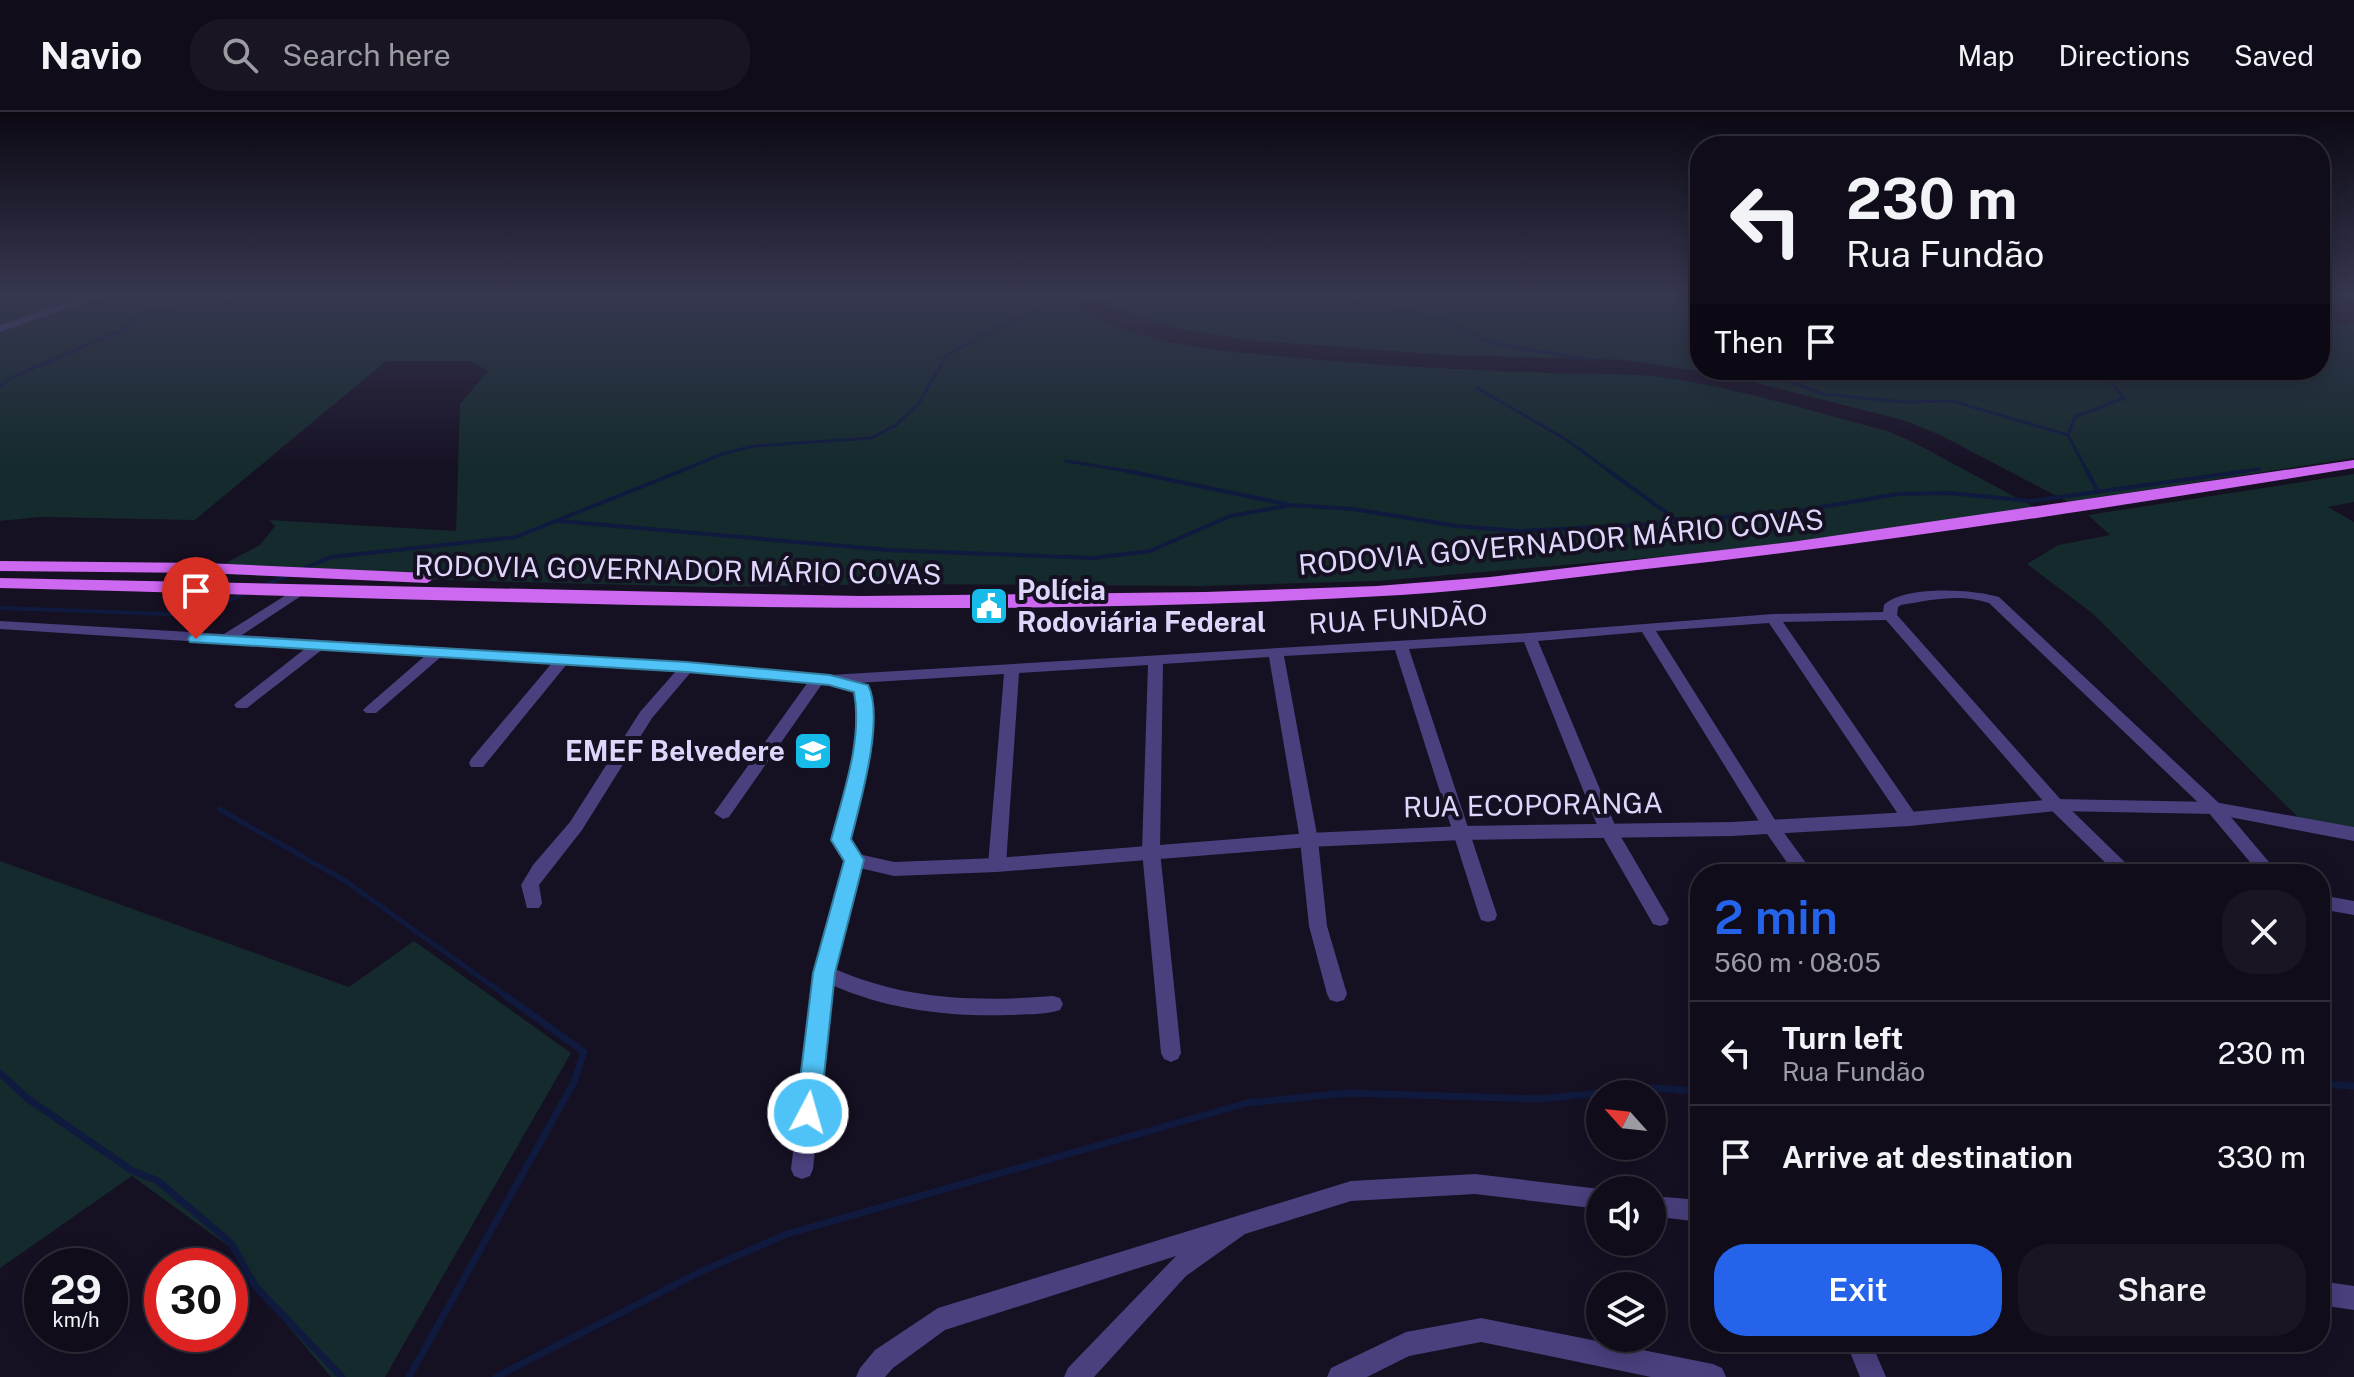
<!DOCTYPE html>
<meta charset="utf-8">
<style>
body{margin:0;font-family:"Public Sans",sans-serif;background:#191523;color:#f1f3f6;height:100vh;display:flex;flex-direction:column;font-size:30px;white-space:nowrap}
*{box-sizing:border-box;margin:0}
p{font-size:26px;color:#9c9ba2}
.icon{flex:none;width:44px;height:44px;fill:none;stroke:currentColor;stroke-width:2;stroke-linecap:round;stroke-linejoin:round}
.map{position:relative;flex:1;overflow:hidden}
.details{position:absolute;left:1690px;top:752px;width:640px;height:488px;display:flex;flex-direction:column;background:#100c1a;border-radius:32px;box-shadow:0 4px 20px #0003,0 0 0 2px #302c39}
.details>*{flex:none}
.banner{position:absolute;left:1690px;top:24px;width:640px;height:244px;border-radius:32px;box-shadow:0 4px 20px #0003,0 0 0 2px #302c39;background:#100c1a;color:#f1f3f6;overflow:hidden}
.needle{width:52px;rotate:297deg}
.tools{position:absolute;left:1586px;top:968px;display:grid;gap:16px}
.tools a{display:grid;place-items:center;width:80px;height:80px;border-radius:50%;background:#100c1a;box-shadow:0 4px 20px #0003,0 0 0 2px #302c39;font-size:40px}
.speed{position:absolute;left:24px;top:1136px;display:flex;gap:16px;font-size:40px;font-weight:700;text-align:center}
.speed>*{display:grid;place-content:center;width:104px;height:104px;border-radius:50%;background:#100c1a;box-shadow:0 4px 20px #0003,0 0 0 2px #302c39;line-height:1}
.speed small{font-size:20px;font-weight:400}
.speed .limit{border:12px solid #d22;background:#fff;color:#111}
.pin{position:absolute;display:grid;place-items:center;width:68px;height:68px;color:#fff;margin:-82px -34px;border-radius:50% 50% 50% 0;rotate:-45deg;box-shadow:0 0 8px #0007}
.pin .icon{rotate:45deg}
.me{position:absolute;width:88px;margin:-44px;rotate:6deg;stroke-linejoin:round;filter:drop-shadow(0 0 6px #0008)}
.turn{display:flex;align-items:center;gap:28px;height:168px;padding:0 24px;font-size:36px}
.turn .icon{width:104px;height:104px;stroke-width:2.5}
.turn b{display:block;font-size:56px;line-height:68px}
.then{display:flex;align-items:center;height:76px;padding:0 24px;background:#0003;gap:16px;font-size:30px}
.round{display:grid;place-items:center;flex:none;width:84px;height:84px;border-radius:32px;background:#191523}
.head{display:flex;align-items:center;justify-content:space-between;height:136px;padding:0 24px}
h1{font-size:48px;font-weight:600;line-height:60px;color:#2563eb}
.button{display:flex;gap:16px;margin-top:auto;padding:16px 24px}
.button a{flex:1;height:92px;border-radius:32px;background:#2563eb;color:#fff;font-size:32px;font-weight:600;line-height:92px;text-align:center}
.button a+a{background:#191523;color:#f1f3f6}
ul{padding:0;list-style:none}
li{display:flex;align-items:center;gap:24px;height:104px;padding:0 24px;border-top:2px solid #302c39}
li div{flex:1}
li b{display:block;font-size:30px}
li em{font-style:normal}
header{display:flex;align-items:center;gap:48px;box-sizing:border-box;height:112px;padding:0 40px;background:#100c1a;border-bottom:2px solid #302c39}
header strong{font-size:38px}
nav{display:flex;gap:44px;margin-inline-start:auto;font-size:28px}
.search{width:560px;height:72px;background:#191523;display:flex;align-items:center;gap:20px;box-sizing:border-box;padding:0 28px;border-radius:32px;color:#9c9ba2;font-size:30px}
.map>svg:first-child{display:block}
.green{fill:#142a2c}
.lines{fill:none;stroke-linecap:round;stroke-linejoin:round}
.stream-far3{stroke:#0f1a3e;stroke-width:3}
.stream-far2{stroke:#0f1a3e;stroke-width:4}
.stream-far1{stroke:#0f1a3e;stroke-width:5}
.stream{stroke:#0f1a3e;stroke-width:7}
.minor{fill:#49407d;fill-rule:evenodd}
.tertiary{fill:#49407d;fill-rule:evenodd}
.primary{fill:#cd68f1;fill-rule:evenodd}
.route{fill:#4fc3f7;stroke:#337fa1;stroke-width:2}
.labels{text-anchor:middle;stroke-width:8;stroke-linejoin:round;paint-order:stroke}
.street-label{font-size:28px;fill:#dfd6fb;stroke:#161023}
.poi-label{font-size:28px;font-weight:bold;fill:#dfd6fb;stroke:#161023;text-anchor:start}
</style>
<header>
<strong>Navio</strong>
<div class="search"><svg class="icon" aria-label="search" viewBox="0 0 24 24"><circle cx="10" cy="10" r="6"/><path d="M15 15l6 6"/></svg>Search here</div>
<nav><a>Map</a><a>Directions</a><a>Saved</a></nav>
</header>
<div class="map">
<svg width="2354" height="1265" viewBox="0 0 2354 1265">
<rect width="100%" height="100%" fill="#161023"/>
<path class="green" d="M111,181H1058C1119,232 1211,238 1288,245C1374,253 1461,258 1548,261C1582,262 1616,261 1651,264C1731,273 1809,299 1887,319L1913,330L2034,395L1796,433L1378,469L1198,474L888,472L714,475L205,462L260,433L275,414L269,408L456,419L460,292L488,259L470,249H386L195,408L41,405L0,409V189L107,185Z
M1091,181H1657L1700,194V258H2320V216L2354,211V346L2068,390L1938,322L1903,308L1720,262L1624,248L1443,243L1247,228L1190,219L1147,207L1111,194Z
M2354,362V390L2328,395L2354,410V723L2304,711L2092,501L2027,452L2058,433L2110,423L2088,403Z
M0,749L349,875L414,829L571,941L385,1265H331L246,1164L235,1139L132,1064L0,1156Z"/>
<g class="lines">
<path class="stream-far3" d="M1295,181L1416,201L1448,210L1491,231L1591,248
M144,201L149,181
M1760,258L1823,282L1903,290L1952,289L2068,323
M0,274L13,265L124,217L144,201L303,181
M1477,276L1567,328L1612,361
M1066,349L1140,361
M676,361L722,342L754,334L871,326L896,313L918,292L947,243L986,221L1040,197L1111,181
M2088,361L2068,323L2075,305L2124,286L2100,258
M2230,361L2260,357"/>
<path class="stream-far2" d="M1127,359L1286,392
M1609,359L1678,409
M2087,359L2097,378
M559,409L888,438L1093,446L1150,439L1230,404L1291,393L1353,397L1457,414L1519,419L1639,413L1804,398L1898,382L1949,381L2031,389L2247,359
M303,457L331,445L516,425L681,359
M263,474L291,462
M0,496L196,503L246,481"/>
<path class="stream-far1" d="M219,697L347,770L509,886"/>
<path class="stream" d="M0,961L27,986L131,1058L158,1069L231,1131L255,1174L342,1265
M2320,972L2354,974
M409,1265L574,970L584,940L506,884
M496,1265L700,1160L787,1122L1247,991L1347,981L1539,987L1651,976L1700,979"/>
<path class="minor" d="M302,473L307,474L309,477L307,480L242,523L687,551L830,563L1529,521L1773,502L1883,500L1884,493C1904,473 1973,477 1999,485L2220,692L2279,762H2260L2208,700L1989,491C1960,481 1930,488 1901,493L1898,495L1897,503L2062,689L2137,762H2117L2050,697L1886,508L1783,510L1916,703L1919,707L1916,711H1904L1769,511L1656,519L1777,711L1814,762H1795L1765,719L1642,520L1538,529L1617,718L1669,807L1667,812L1660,814L1653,812L1599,718L1524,530L1409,537L1497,803L1495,808L1488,810L1481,808L1479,803L1395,538L1284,544L1318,728L1327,814L1347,882L1344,888L1337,890L1330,888L1327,882L1309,814L1300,728L1269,545L1163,552L1160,739L1181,941L1178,947L1171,950L1164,947L1161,941L1142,739L1148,553L1019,561L1006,753L1003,757H991L988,753L1004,562L857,571L867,574C886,614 860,687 850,728L863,748L835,857C905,888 977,890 1053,884L1060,886L1063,892L1060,898C1045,903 1027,902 1010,903C950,905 888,898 832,873L813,1057L810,1064L802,1067L794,1064L791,1057L814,861L845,748L832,728L855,634V580L838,575L836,572H822L729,705L723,707L714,701L717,697L808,570L691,560L652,606L582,718L539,773L542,791L539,796H527L521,773L533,753L570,710L640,600L676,559L567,552L483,655H471L469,651L471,647L552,551L442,544L376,601H366L363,598L366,595L426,543L323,537L247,596H237L234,593L237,590L306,536L230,531L224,533L218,531L0,517V509L224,522Z
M2320,783L2354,789V803L2320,797Z
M1475,1062L1600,1077L1604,1078H1600V1097L1475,1082L1351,1089L1245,1122L1186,1164L1094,1265H1064L1068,1256L1176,1144L945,1218L893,1256L885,1265H856L860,1256L875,1238L938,1196L1351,1069Z
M1652,1084L1700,1088V1110L1652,1104Z
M2320,1169L2354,1174V1198L2320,1193Z
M1481,1206L1713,1252L1722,1256L1726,1265H1651L1481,1230L1409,1244L1367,1265H1327L1331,1256L1406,1220Z
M1846,1230H1871L1886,1265H1860Z"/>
<path class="tertiary" d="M97,181H112L0,220V213Z
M2056,687L2214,690L2354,715V729L2214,702L2056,699L1910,714L1732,724L1462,728L1309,735L997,760L894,764L847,753L844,748L847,743L854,741L894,750L997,746L1309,721L1462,714L1732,710L1910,700Z"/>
<path class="primary" d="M2354,348V356C2116,395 1877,432 1637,458C1558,467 1480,478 1401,483C935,511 466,487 0,476V466L861,484L1205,480L1377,474L1490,465L1791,430Z
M0,449L205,451L427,461L435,466L427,471L205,461L0,459Z"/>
</g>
<linearGradient id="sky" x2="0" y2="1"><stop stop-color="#0c0913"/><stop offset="0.51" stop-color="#363750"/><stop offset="1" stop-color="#363750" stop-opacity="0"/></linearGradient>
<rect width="2354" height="358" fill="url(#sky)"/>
<path class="route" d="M196,522L687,550L830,563L868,573C885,606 860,691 851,727L864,748L835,861L820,1001L817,1009L808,1012L799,1009L796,1001L813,861L844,749L831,728C843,682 863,627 854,580L829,573L687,560L190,530L188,527L190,523Z"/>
<defs>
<symbol id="civic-square" viewBox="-11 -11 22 22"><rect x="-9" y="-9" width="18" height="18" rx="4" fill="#16bbe7" stroke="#161023"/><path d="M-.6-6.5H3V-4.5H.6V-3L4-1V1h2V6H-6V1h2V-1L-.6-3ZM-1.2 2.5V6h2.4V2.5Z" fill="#fff"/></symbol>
<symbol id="school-square" viewBox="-11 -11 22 22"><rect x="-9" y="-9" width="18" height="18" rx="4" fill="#16bbe7" stroke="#161023"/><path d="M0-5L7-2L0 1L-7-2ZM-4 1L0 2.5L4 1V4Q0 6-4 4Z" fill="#fff"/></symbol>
</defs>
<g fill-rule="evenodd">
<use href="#civic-square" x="967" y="472" width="44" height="44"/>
<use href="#school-square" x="791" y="617" width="44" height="44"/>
</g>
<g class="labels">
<g class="street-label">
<text transform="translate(1561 430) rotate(-5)" y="10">RODOVIA GOVERNADOR MÁRIO COVAS</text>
<text transform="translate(678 458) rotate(1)" y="10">RODOVIA GOVERNADOR MÁRIO COVAS</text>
<text transform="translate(1398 507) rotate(-3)" y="10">RUA FUNDÃO</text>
<text transform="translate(1533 693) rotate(-1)" y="10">RUA ECOPORANGA</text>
</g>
<g class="poi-label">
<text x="1017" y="488">Polícia<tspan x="1017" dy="32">Rodoviária Federal</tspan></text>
<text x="785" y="649" text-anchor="end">EMEF Belvedere</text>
</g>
</g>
</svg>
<div class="tools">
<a><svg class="needle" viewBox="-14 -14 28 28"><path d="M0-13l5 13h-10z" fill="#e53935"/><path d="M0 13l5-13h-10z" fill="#9c9ba2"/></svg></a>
<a><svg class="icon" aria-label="sound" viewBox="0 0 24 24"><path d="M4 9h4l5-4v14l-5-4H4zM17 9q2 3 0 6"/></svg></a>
<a><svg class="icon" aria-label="layers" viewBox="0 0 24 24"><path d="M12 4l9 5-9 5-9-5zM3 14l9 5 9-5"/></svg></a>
</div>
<div class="speed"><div>29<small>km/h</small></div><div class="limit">30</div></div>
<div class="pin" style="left:196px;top:527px;background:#d93025"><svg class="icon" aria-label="arrive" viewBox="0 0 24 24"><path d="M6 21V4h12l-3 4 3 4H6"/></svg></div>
<svg class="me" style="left:808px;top:1001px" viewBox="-20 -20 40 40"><circle r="17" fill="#4fc3f7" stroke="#fff" stroke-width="3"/><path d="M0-11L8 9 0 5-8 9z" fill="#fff"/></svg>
<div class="banner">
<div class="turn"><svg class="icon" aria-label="left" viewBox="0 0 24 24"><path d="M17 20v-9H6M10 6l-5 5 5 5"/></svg><div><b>230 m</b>Rua Fundão</div></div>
<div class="then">Then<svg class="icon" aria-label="arrive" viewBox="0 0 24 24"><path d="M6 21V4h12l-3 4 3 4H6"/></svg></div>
</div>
<section class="details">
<div class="head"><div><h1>2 min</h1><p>560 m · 08:05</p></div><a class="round"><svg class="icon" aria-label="close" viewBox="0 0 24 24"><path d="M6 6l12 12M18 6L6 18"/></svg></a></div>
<ul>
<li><svg class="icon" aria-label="left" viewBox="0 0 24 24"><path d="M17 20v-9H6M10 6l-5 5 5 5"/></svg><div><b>Turn left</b><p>Rua Fundão</p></div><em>230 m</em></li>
<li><svg class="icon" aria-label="arrive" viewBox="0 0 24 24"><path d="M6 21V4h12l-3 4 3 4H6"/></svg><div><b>Arrive at destination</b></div><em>330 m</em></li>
</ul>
<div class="button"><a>Exit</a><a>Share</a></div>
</section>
</div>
